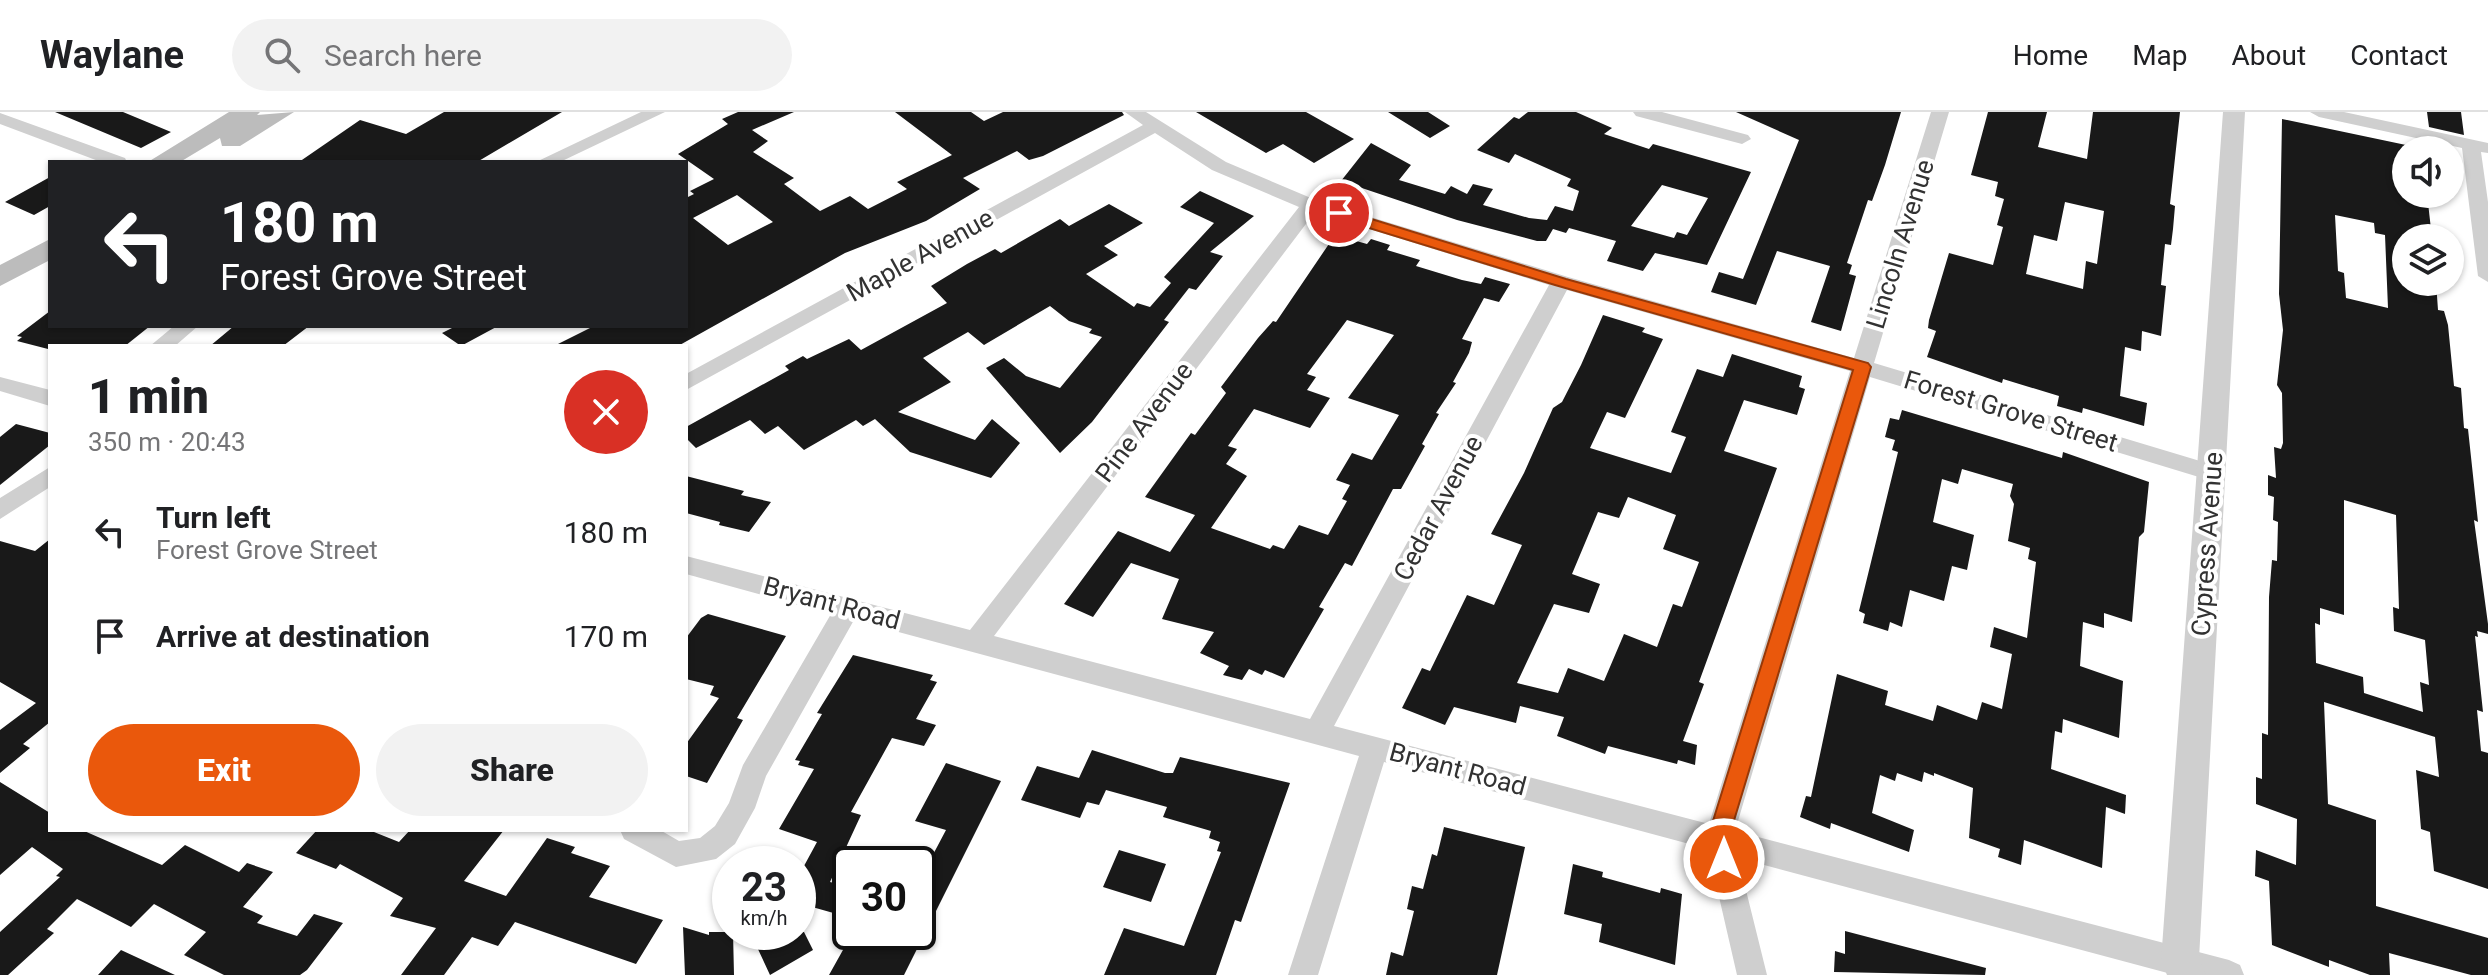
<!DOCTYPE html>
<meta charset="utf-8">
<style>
body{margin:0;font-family:Roboto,sans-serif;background:#f2f2f2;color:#202124;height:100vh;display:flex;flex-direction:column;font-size:30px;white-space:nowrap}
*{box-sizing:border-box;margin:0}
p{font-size:26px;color:#757577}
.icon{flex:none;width:44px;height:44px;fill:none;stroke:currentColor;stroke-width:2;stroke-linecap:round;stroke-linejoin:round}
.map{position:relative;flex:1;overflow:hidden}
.drawer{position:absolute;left:48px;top:232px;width:640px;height:488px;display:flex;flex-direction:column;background:#fff;border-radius:0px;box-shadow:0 2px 6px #0004}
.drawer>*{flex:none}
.guide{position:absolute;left:48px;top:48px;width:640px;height:168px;border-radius:0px;box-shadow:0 2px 6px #0004;background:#202124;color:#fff;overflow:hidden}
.controls{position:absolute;left:2392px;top:24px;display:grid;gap:16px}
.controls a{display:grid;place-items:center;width:72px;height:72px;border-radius:50%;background:#fff;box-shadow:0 2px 6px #0004;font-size:40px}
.speed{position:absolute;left:712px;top:734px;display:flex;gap:16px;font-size:40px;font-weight:700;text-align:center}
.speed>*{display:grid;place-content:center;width:104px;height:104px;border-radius:50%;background:#fff;box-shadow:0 2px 6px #0004;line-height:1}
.speed small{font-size:20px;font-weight:400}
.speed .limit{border:4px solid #111;border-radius:12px;background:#fff;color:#111}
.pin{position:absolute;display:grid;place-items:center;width:68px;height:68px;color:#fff;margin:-34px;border:4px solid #fff;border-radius:50%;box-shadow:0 2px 8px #0007}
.me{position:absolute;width:88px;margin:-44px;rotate:0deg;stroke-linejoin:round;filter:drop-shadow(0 0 6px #0008)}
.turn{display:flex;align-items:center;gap:28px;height:168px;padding:0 40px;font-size:36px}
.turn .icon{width:104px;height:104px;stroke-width:2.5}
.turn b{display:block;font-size:56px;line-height:68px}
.round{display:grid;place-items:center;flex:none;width:84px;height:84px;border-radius:42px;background:#f2f2f2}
.overview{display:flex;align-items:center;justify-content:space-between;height:136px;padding:0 40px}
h1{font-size:48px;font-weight:800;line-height:60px}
.cta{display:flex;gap:16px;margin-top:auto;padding:16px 40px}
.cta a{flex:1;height:92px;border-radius:48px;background:#ea580c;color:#fff;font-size:32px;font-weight:800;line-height:92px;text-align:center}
.cta a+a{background:#f2f2f2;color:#202124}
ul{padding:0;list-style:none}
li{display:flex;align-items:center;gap:24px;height:104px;padding:0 40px}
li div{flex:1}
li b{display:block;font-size:30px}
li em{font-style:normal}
header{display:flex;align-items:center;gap:48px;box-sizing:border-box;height:112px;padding:0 40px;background:#fff;border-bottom:2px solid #e0e0e0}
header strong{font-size:38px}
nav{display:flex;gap:44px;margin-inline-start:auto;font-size:28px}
.search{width:560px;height:72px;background:#f2f2f2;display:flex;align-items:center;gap:20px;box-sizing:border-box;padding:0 28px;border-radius:44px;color:#757577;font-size:30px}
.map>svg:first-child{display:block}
.building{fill:#191919;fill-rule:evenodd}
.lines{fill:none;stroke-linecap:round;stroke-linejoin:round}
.minor{fill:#cfcfcf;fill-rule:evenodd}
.tertiary{fill:#cfcfcf;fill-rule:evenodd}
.secondary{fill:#bcbcbc;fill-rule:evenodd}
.route{fill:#ea580c;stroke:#983908;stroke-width:2}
.labels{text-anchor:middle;stroke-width:8;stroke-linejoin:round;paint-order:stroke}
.street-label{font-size:26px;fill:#323232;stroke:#fff}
</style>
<header>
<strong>Waylane</strong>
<div class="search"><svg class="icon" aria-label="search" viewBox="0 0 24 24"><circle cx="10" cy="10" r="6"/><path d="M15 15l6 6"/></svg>Search here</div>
<nav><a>Home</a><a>Map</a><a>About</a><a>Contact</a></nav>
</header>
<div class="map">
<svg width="2488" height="863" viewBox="0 0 2488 863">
<rect width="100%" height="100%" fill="#fff"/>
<path class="building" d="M55,0H123L171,20L141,36Z
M444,0H562L477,50H299L360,8L406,22Z
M738,0H794L752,18L768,29L753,40L794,66L784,72L820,99L850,84L868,97L907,77L897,70L952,43L895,0H971L984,9L1003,0H1122L1124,3L1043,44L1029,48L1017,39L963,66L980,77L926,109L845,141L678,234H554L594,214H686V86L694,82L690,79L714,67L678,42L728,12L722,7ZM737,83L773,110L728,133L693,106Z
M1196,0H1306L1354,27L1314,51L1283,32L1266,41Z
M1388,0H1428L1450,14L1430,26Z
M1528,0H1576L1612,16L1604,22L1649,37L1653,32L1751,60L1707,153L1655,141L1643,159L1607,149L1616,129L1569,116L1566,121L1553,117L1546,129H1537L1457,108L1341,69L1371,31L1411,53L1399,68L1445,82L1451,74L1467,82L1473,72L1493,77L1483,93L1529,106L1547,108L1555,94L1573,99L1579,79L1567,74L1571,67L1515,42L1509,51L1477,38L1514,5L1519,7ZM1662,73L1708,86L1687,123L1677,120L1674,126L1631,114Z
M1736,0H1901L1885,53L1872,89L1868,88L1847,151L1852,153L1849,162L1856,164L1841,219L1811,210L1830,154L1777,139L1756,193L1711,180L1719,160L1743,167L1799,28Z
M1988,0H2047L2038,35L2087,47L2093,0H2180L2170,92L2175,94L2173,117L2171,133L2165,132L2161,173L2166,174L2161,224L2142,219L2141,239L2125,235L2120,284L2147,291L2144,314L2083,296L2082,301L2057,294L2059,284L2003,267L2002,271L1927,245L1936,219L1928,216L1929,208L1949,141L1993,153L2003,115L1997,113L2004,87L1995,84L1998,70L1971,63ZM2065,90L2104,99L2097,152L2086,149L2083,177L2026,162L2034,123L2057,129Z
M2427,0H2461L2464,23L2429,15Z
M2282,7L2406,33V82H2427L2432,126L2406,120V170H2436L2438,198L2444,199L2448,213L2454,274L2461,276L2464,316L2468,317L2478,410L2474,408L2488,512V522L2477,519L2478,525L2475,524L2483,600L2477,598L2481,639L2488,641V777L2434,759L2430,720L2421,717L2416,658L2439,665L2435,625L2324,590L2328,692L2376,708V794L2488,826V863H2471L2389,841L2390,863H2370L2329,848V855L2272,833L2269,769L2255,764L2256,738L2296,753L2297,707L2256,692V665L2262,667V621L2268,623L2269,485L2272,448L2277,449L2278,410L2273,408L2274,385L2268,383V363L2276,366L2274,335L2281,337L2283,331L2282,281L2277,273L2283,218L2279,182ZM2335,103L2374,111L2375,121L2385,123L2388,196L2346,186L2344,161L2338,159ZM2344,388L2396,403L2399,497L2393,495L2394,519L2425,528L2429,573L2420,570L2423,600L2364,581L2363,565L2316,551L2315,511L2320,513V496L2344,503Z
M50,65V94L34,103L5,90Z
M1200,79L1254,104L1210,140L1223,144L1196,178L1189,176L1164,208L1169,210L1092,310L1060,341L986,256L1004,246L1026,264L1060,276L1102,225L1089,221L1092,217L1069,209L1050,194L984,233L968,220L923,246L951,270L898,300L975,328L992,307L1020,331L991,366L910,340L875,307L863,314L856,308L804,338L778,314L765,322L750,308L696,336L686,326V315L789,258L785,254L803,244L807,247L849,227L861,238L947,191L931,174L967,152L995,137L1001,141L1060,107L1069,114L1109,92L1143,111L1104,134L1118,143L1086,162L1134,195L1137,191L1150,195L1171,171L1164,165L1214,111L1180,95Z
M1335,123L1367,132L1371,127L1390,133L1387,138L1420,148L1416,154L1462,168L1481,172L1485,165L1510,172L1499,190L1484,186L1462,227L1472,230L1469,241L1453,270L1456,271L1436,301L1439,302L1422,332L1425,334L1401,377H1393L1352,454L1345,451L1319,495L1324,497L1284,566L1265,558L1262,563L1249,557L1242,568L1223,563L1229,554L1200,541L1214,520L1162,507L1179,467L1131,451L1093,505L1064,492L1118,419L1170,440L1195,403L1145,385L1191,321L1195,323L1226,281L1221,275L1258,226L1273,209L1276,210ZM1347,208L1394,223L1348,286L1399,303L1372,348L1352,341L1336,368L1350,373L1342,387L1347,389L1328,423L1299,413L1284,437L1273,433L1270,437L1211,416L1247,364L1226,352L1237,337L1228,334L1254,297L1310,316L1330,286L1307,278L1316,265L1307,262Z
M50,199V214H150L125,234H50L48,237L17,229L22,225L17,224Z
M1603,203L1645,216L1642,220L1663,227L1625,306L1607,300L1590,336L1671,361L1686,325L1671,320L1697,257L1723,265L1732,242L1802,264L1799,275L1805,277L1797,303L1744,288L1724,339L1777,356L1699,570L1704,572L1683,629L1697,633L1695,653L1678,648L1677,652L1608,634L1605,642L1557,624L1564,605L1520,594L1516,611L1454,595L1445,613L1402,596L1422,556L1430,559L1467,483L1494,493L1522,433L1491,422L1524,361L1553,296L1562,290L1581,253ZM1628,385L1676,403L1663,437L1699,450L1682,495L1673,492L1657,535L1624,522L1604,569L1568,556L1558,581L1517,571L1554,492L1589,501L1600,472L1572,462L1598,400L1619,406Z
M234,214H309L283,234H210Z
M456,214H498L461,234L442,221Z
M1902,298L2062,346L2063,340L2149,370L2144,420L2139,425L2132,510L2104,501V516L2083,510L2080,554L2123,569L2119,626L2063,607L2062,621L2055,619L2051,657L2126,683L2125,702L2106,695L2102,756L2024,728L2021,753L1998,745L2000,737L1969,726L1973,676L1934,661V664L1924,660L1922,670L1897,661L1895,669L1880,663L1872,701L1914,718L1909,740L1831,711L1830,717L1800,705L1806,684L1811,685L1837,562L1888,579L1885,593L1933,609L1937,593L1977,608L1982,590L2002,597L2012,542L1990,535L1994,515L2027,526L2036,450L2028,447L2030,436L2008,429L2014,392L2010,384L2013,372L1962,357L1958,372L1942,367L1933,410L1974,423L1967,458L1952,454L1944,489L1910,478L1902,515L1890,510L1888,519L1863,511L1865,502L1859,499L1898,340L1892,338L1895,328L1885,325L1890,306L1899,308Z
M16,312L50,321V333L0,373V325Z
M686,364L744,379L741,383L771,390L749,420L719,413L720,410L686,401Z
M50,427V610L23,632L30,636L0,661V618L36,591L0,570V429L35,439Z
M708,502L786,524L737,606L743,608L707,671L686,664V632L719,586L710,583L714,574L686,567V526L701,506Z
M853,543L933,563L930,568L937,570L916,607L936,613L924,634L892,626L851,700L861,703L830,770L850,775L837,802L798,791V765L817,730L779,717L814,657L798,653L800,649L795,648L822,602L817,601Z
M1092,638L1165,661H1173L1180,645L1290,671L1241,810L1235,808L1216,863H1104L1124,816L1184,834L1221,740L1217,739L1220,730L1209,726L1211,719L1163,705L1167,695L1106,678L1099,693L1087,690L1080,706L1021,688L1037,654L1079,666Z
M946,651L1001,669L904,863H829L853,820H918V771L946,718L915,709Z
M0,670L50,701V718H82L162,753L185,733L239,760L247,751L273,760L243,795L263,804L257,811L297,824L314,802L343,811L307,858L300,863H224L184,843L206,820L154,792L131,815L77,787L47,817L54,821L8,863H0V820L60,765L56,764L63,757L32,735L0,763Z
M1444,715L1525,735L1497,863H1386L1391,840L1403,844L1414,799L1407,797L1412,774L1423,777L1432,742L1437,744Z
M317,718H369L399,730L410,718H504L464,769L506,784L547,726L575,735L571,741L610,754L589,785L663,808L636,852L515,810L498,834L472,825L444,863H401L436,816L390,804L403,786L340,752L336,757L296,741Z
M1119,738L1166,752L1151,790L1103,775Z
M1573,752L1603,760L1602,765L1660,781L1661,776L1682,782L1675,853L1599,830L1602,812L1564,802Z
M683,815L709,823V820H733L734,863H685Z
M1845,819L1986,856L1985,863L1834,860L1835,839L1845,842Z
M750,820H804L813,838L770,863Z
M121,838L175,863H98Z"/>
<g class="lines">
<path class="minor" d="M641,0H665L560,50H536Z
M1125,0H1146L1226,50L1318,89L1568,165L1854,246L1931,0H1949L1874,251L2220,355L2223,361L2220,367L2212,369L1870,265L1735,719L2229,848L2240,853L2244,863H2175L1738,746L1767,863H1737L1708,737L1384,650L1318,863H1288L1359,644L854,508L766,664L755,696L735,732L716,747L676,755L624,727L620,718H660L679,729L700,726L715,714L729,691L743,653L831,502L686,462V444L970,518L1299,95L1212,58L1155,21L686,278V262L1143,13ZM1315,100L1549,173L1310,607L994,524ZM1567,178L1850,259L1709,712L1334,614Z
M1633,0H1662L1748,23L1751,27L1742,32L1636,4Z
M2310,0H2344L2488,31V41L2481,40L2488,90V170L2478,164L2462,36L2319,5Z
M0,1L125,46L127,50H101L0,12Z
M174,214H198L175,234H150Z
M0,265L50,278V294L0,279Z
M50,355V375L0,407V386Z"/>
<path class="tertiary" d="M2223,0H2245L2199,847L2206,863H2167L2161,849Z"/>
<path class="secondary" d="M229,0H260L257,3L294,0L240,34H222L220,26L180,50H148Z
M50,127V148L0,174V153Z"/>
</g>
<path class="route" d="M1339,97L1566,167L1868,251L1871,255L1729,725L1734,747L1731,754L1724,757L1716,754L1708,725L1853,258L1555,173L1333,105L1331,101Z"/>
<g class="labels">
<g class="street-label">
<text transform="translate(1900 132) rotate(-73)" y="9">Lincoln Avenue</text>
<text transform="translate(920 143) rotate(-29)" y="9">Maple Avenue</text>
<text transform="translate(2011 299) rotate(17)" y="9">Forest Grove Street</text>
<text transform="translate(1144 310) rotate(-53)" y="9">Pine Avenue</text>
<text transform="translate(1438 396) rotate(-62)" y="9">Cedar Avenue</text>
<text transform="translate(2207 432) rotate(-86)" y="9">Cypress Avenue</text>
<text transform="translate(832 491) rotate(15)" y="9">Bryant Road</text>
<text transform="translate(1458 657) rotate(15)" y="9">Bryant Road</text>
</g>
</g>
</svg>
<div class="controls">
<a><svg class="icon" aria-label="sound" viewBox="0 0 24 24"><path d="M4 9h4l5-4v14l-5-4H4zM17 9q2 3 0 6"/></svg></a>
<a><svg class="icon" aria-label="layers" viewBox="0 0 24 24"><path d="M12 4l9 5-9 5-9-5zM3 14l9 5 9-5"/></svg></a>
</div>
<div class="speed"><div>23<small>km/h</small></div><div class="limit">30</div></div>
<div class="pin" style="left:1339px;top:101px;background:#d93025"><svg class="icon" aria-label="arrive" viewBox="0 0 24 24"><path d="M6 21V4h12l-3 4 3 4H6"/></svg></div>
<svg class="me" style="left:1724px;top:747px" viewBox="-20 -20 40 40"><circle r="17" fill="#ea580c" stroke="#fff" stroke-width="3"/><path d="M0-11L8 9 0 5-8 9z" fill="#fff"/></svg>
<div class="guide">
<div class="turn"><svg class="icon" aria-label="left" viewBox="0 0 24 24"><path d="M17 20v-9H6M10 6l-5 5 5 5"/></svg><div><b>180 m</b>Forest Grove Street</div></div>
</div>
<section class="drawer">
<div class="overview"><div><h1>1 min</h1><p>350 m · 20:43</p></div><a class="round" style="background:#d93025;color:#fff"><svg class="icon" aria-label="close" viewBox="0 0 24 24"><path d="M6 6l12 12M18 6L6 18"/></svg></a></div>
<ul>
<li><svg class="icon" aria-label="left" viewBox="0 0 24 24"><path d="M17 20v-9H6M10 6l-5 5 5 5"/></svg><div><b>Turn left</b><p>Forest Grove Street</p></div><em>180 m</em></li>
<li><svg class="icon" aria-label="arrive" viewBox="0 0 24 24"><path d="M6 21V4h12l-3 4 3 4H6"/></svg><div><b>Arrive at destination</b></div><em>170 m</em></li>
</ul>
<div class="cta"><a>Exit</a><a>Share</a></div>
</section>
</div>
